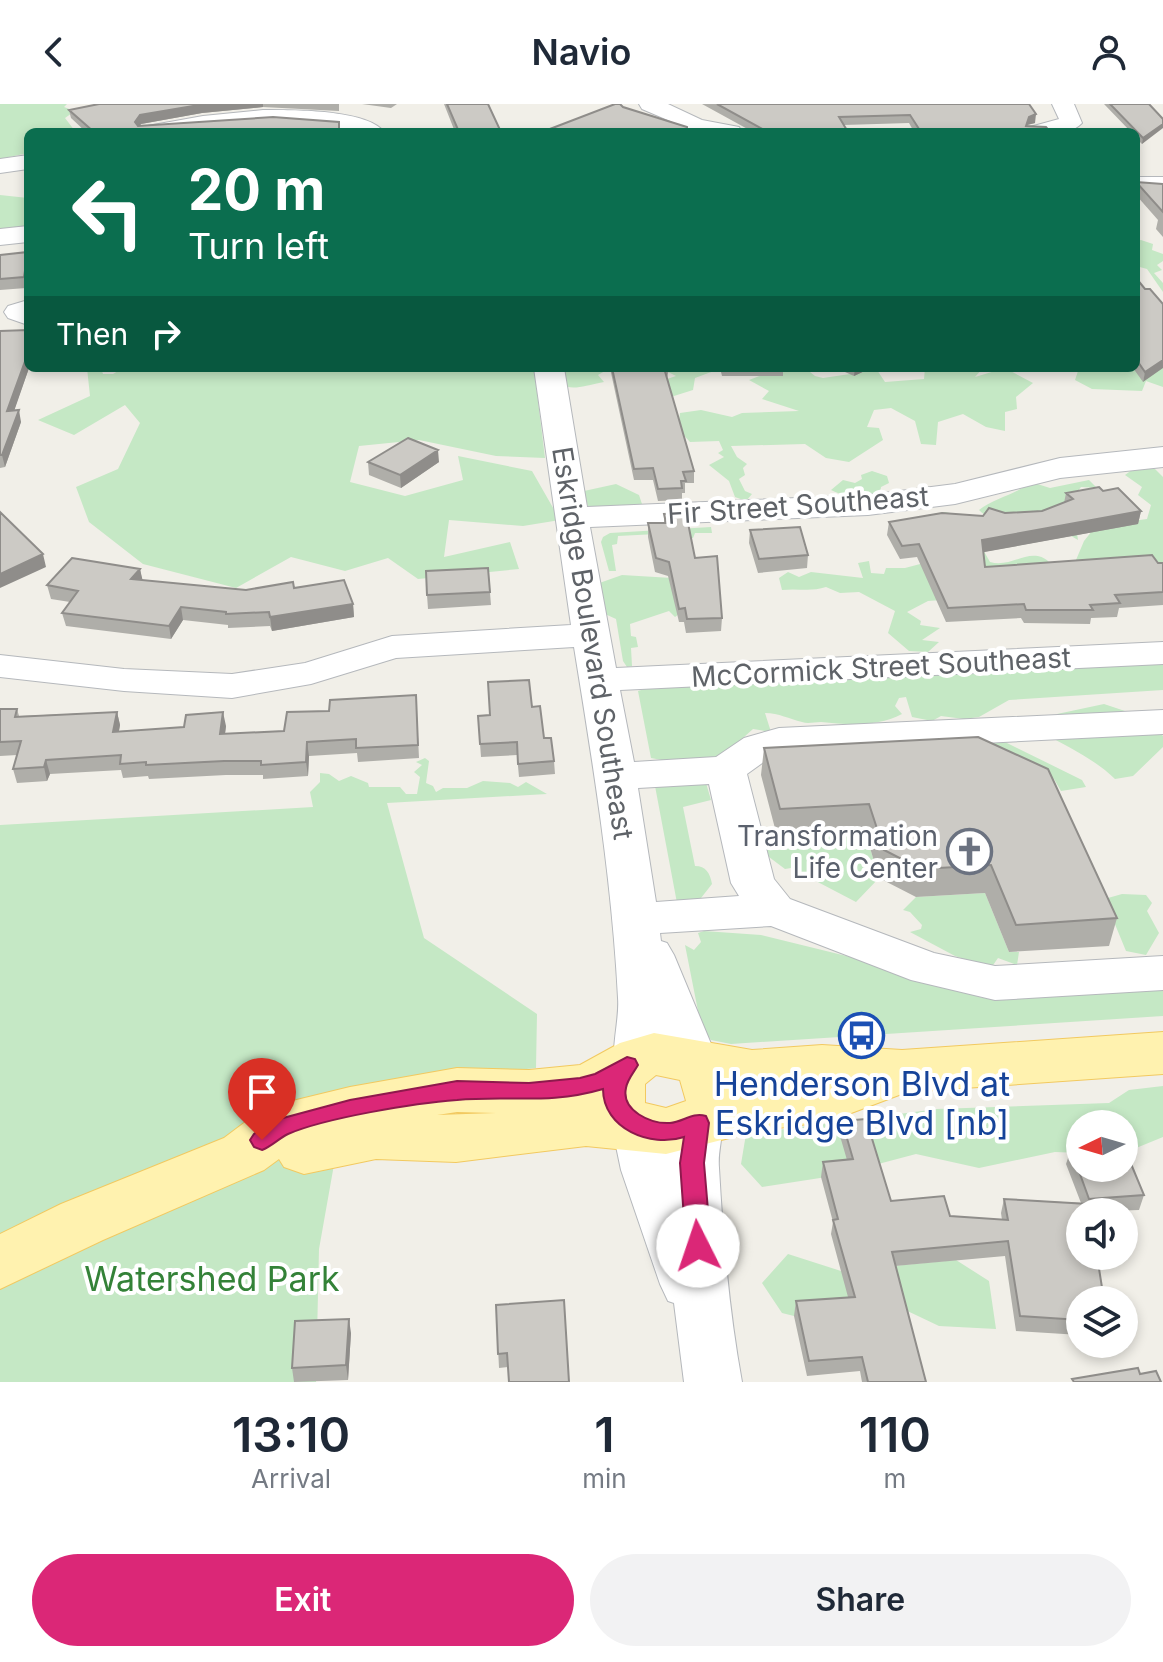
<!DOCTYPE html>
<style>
body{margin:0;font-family:Inter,sans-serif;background:#f2f2f3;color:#1f2937;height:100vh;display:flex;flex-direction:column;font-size:30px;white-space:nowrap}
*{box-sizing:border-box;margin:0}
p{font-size:26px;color:#747a83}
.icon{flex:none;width:44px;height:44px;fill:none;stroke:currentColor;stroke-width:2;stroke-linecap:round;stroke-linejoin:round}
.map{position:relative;height:1278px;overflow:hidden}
.drawer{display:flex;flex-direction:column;background:#fff;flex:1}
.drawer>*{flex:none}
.guide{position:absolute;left:24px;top:24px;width:1116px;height:244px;border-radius:12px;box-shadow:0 4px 12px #0003;background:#0b6e4f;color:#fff;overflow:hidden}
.needle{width:52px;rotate:265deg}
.controls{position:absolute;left:1066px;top:1006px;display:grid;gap:16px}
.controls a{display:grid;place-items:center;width:72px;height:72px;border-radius:50%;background:#fff;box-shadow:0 4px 12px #0003;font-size:40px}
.pin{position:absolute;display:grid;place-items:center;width:68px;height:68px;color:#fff;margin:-82px -34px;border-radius:50% 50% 50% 0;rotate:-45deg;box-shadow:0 0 8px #0007}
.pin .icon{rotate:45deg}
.me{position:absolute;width:88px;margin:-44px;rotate:356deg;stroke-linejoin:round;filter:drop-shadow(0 0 6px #0008)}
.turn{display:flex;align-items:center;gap:28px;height:168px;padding:0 32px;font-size:36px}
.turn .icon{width:104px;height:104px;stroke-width:2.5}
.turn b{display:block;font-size:56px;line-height:68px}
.then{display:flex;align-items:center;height:76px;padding:0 32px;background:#0003;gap:16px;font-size:30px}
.eta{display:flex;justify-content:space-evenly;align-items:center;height:136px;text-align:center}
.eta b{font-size:48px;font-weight:600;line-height:56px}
.button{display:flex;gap:16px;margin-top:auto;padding:16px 32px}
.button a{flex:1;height:92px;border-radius:48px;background:#db2777;color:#fff;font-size:32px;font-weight:600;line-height:92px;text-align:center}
.button a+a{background:#f2f2f3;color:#1f2937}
header{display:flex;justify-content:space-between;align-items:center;height:104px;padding:0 32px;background:#fff;font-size:36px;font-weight:600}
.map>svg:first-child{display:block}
.green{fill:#c5e8c5}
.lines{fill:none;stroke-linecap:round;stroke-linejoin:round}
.minor-casing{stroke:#b5b8bc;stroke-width:2}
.major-casing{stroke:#f2c960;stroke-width:2}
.minor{fill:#fff;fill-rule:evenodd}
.major{fill:#fff2af;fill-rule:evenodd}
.wall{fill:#afaea9}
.shaded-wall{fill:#8f8d8a}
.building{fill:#cccac5;stroke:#8f8d8a;stroke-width:2}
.route{fill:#db2777;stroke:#8e194d;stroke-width:2}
.labels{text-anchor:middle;stroke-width:8;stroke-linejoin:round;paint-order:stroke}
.street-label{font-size:28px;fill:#5f6368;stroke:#fff}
.worship-label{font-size:28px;fill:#5b616d;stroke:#fff;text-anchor:end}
.near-transit-label{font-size:34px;fill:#164399;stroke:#fff}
.near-park-label{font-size:34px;fill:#348238;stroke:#fff}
</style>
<header><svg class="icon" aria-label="back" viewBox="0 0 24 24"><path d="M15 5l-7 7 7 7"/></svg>Navio<svg class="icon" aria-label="person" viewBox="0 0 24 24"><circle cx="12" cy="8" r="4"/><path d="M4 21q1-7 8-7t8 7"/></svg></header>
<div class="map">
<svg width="1163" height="1278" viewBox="0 0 1163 1278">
<rect width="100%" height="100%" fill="#f1efe8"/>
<path class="green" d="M0,0H67L64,3L75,7L65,14L75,27L84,22L116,28H28V49L0,55Z
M0,91L28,94V132L0,129Z
M1141,136L1153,140L1152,146L1163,150V157L1157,161L1162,166L1154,169L1163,179V188L1147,165L1136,162V137Z
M87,264H101L103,270H113L123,264H465L474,268L534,264L545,354L496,352L419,336L359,342L350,378L405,392L463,376L458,352L532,367L560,416L523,422L449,416L444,453L510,438L519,465L418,475L388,454L345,467L291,453L236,484L143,460L89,418L76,383L118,365L140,319L125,301L74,331L38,316L90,292Z
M545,264H610L598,271L604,278C573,284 566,291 545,264Z
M660,264H722L695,274L693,286L658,297L661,277L676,272Z
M780,264H805L815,272L823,274L877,266L885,278L924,275L925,264H983L975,273L1005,264L1033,279L1016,293L1017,305L1005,308V327L986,323L963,310L938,318L936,341L921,340L915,317L891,304L874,306L867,323L879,324L883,336L849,358L826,354L805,340L731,342L737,353L747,360L743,364L745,371L739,375L745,387L752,390L746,397L735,393L729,377L709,361L724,353L718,349L723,346L719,337L690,338L678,325L680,309L701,306L732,313L742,309L799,307L762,295L769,287L749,276Z
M1079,264H1163V283L1146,277L1142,287L1092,285L1075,276Z
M1136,363L1155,365L1163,373V463L1120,474L1076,456L1084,437L1096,422L1147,415L1151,401L1138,391L1142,383L1125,371Z
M872,367L887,372L889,379L881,383L880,389C864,398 848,394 831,386L843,376L855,379L862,375L861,371Z
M1089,376L1097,384L1081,383L1072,395L1078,436L1061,426L1032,417L1026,407C1008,416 995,422 979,406C995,394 1015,391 1031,378L1050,384Z
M616,380L639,391L643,403L626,416L588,402L584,387Z
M945,408L964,412L990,458C1011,465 1031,441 1049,458L1008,491L928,497L907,508L921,517L920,521L940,524L922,536L939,538L928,548L909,547L888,529L895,507L859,488L840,489L826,483C811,488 798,484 782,486L779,474L788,468L799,473L811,468L863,474L858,459L869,457L871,469L884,470L886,464H905L924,459L933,410Z
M711,423L712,429H695L693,434H687L676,429L618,432L617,440L612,441L616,467H609L601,438L603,433L610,429Z
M622,471L672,474L698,496L675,513L669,507L630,520L631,532L636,533L638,543L631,544L632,562L627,563L623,557L616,515L594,505L591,482Z
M1163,556V586L1009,596L979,613L964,615L941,612L932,617L912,613L906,593L899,594L895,602L902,610C877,623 848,621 821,618C814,618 808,620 802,618C789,615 779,609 765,609L771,628L753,625L725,650L711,655L705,653L667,657L651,654L638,587L651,583Z
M1104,600L1143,613L1163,632V643L1133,672L1115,675C1095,655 1067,643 1042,628L1057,610Z
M1003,637L1082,676L1086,683L1061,687L1054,675L970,639Z
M425,654L429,657L426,679L433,682L436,688L443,684H467L483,677L510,679L518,683L526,678L547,690L387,699L424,834L537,910L536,964L419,977L338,1038L319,1145L316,1278H0V721L313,703L310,688L320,678V669L329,670L339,677L351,672L368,679L369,683H400L406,690H417L420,673L414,668L422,661L416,658Z
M706,679L711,696L683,703L695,762C706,762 710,769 712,780L701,794L677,799L655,682Z
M865,727L879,774L856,798L791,764L785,765L765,750L768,741L777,732Z
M985,789L1009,848H1019L1017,861L998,854L991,864L955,852L910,828L921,825L922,821L910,808L903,806L916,793Z
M1122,790L1146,791L1152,799L1147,807L1159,829L1146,851L1126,847L1112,813L1101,796Z
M704,827L761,831L879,860L983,894L1163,883V912L731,940L711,936L701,922L685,841L694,846L701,838L698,829Z
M1163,982V1033L1124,1049V1020H1080V1049L1055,1048L979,1064L916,1050L833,1072L762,1083L741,1060L746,1030L937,1005L1109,999L1129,986Z
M788,1150L841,1167L956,1156L989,1177L996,1225L939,1222L899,1203L794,1212L782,1209L762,1179Z"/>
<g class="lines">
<defs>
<path id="minor" d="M639,0H668L702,16L739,23L742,28H696L642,5Z
M1052,0H1074L1082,19C1069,33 1044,28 1027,28L1030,23L1059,15Z
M263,6C290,6 367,5 384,28C353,28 324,20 293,19C241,17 190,28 139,28L142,23L203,12Z
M28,51V65L0,69V55Z
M1136,73H1163V87H1136Z
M28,122V138L0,141V125Z
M28,196V221L8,214L4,208L8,202Z
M534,264H564L587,403L868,391L955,380L1060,354L1163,343V363L1060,374L955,400L868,411L590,423L616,564L1163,538V560L620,586L634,658L716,653L744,634L779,624L1163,606V630L781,649L772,652L747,670L774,775L790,795L934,849L995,862L1163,852V886L995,896L911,876L771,822L660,829L661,837L667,839L674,851L719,959L711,973L694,978L677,973L664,944L652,970L635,976L618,970C608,952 620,918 618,894C612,776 593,660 574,543L396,554L311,580L232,594L124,587L0,573V551L124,565L232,570L305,559L392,532L571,521ZM709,680L731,779L739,792L656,798L638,684Z
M698,999L716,1005C728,1028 717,1040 719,1064C723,1136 729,1207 742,1278H684L674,1199L668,1197L660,1180L621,1066L612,1023L620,1008L638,1002L656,1008L668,1044L672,1019L680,1005Z"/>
<path id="major" d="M1163,928V970L907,988L830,1017L757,1027L666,1050L586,1042L456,1058L376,1055L304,1070L284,1063L279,1055L264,1066L103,1136L0,1185V1130L61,1100L224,1034L260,1007L280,1000L350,983L457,964L529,966L580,961L620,939L654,929L752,946L822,941L902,946ZM656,971L680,976L686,997L666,1004L645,999V980ZM457,1008L496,1009L437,1011Z"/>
</defs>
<use href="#minor" class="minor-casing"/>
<use href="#major" class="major-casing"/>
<use href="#minor" class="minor"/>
<use href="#major" class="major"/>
</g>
<path class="wall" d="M99,0H339V7L263,3L202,9L141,20L140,22L340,28H86L71,14L69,6Z
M362,0H397L391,4Z
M444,0H488L501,28H455Z
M702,0H1029L1035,19L1027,21L1050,28H914L909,19L844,21L848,28H753Z
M1104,0H1149L1163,15L1142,40L1136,34V28H1131Z
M1136,78L1163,80V133L1156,125L1158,116L1136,91Z
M28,148V175L26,184L0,186V151Z
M1136,174L1145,185L1163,200L1143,278L1133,264H1136Z
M0,227L29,264L14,306L21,318L5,363L0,364Z
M610,264H669L667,275L694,367V379H685V389H682V396L658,397L653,376H634Z
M720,264H783V272H722Z
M836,264H871L854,272Z
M1021,264H1039L1038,267Z
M368,358H439L401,384L369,371Z
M1103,387L1141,407L1138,420L983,448L985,463L1163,459V501L1119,504L1117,513L1091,514L1090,520L1024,519L1021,514L946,518L917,453L900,455L887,431L889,418L1042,407L1064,399L1066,389Z
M664,410L695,454L722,514L721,527L686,529L684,518H679L668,472L655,468L648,433V419H664Z
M750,426L808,451L807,464L758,469L749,439Z
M488,464L491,501L428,505L427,491Z
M140,465L142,476L246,486L294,484L353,500L354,513L272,527L270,522L228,524V521L183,516L171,535L66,522L62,509L70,498L51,495L47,481Z
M416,591L419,654L358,658L357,649L309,652L308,672L263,675V671H226L149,675L148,672L123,674L121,666L50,670L47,677L17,679L13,665L17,651L0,652V605H17L19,612L117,608L120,621L119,627L226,622L225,630L284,627L329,607Z
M532,603L554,657L555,670L519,673L517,651L481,653L478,612L490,611Z
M764,644L1117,814L1109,842L1009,848L985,789L916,793L879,774L865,727L777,732L761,671Z
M842,1017L891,1097L950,1112L1002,1116L1001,1109L1004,1095L1081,1099L1066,1060L1071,1045L1144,1091L1139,1106L1080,1108V1231L1016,1227L1005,1152L895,1162L926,1278H862L860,1267L807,1272L794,1212L796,1197L848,1193L831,1130L833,1118L821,1073L823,1058L847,1056L840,1032Z
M496,1201L569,1278L508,1263L499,1264Z
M351,1229L348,1276L294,1278L292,1264Z"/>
<path class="shaded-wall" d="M201,0H263V3L202,9L141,20L136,26L135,18L140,11Z
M1036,10L1035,19L1027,21L1025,28L1029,13Z
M1163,20V24L1142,40L1143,34Z
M28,154V175L26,184L24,173Z
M28,249V264H29L10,319L7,307Z
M1163,256V264L1143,278L1145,268Z
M855,264H871L854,272Z
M19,306L21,318L5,363L2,351Z
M438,346L439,358L401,384L400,371Z
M1141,407L1138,420L979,449L982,436Z
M43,450L46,463L0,484V470Z
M140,465L143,478L131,475Z
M353,500L354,513L272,527L270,513Z
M181,503L183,516L171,535L169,522Z
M117,608L120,621L116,642L113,628Z
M223,608L226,622L223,644L220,630Z
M307,638L309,652L308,672L306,658Z
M46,656L50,670L47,677L44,663Z
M349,1215L351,1229L348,1276L346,1261Z"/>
<path class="building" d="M99,0H205L140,11L135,18L138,22L273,13L339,18V28H94L69,6Z
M447,0H488L501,28H459Z
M615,0H620L623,3L687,23V28H542Z
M717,0H1029L1036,10L1029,13L1026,22L1046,23L1050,28H921L910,11L839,13L848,28H768Z
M1110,0H1149L1163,15V20L1143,34Z
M1136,78L1163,80V108Z
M28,148L24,173L0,175V151Z
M1136,174L1145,185H1150L1163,200V256L1145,268L1136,255Z
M28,226V249L7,307L19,306L2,351H0V227Z
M612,264H664L694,367L683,368L686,377H681L682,384L658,385L653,364L634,365Z
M408,334L438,346L400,371L368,358Z
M1099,383L1103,387L1118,384L1141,407L982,436L985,463L1152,451L1158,459H1163V488L1115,491L1120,499L1090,501L1093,506H1026L1024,500L948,504L919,440L902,442L889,418L942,409L983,412L989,404L1005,409L1042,407L1073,395L1066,389Z
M0,408L43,450L0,470Z
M686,409L695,454L717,452L722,514L687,515L685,504L679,505L669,458L656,454L648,419H666L664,410Z
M800,423L808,451L759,455L750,426Z
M72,454L140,465L131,475L246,486L293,478L294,484L344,476L353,500L270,513L269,508L226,510V508L181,503L169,522L62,509L78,487L47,481Z
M488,464L490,488L427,491L426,467Z
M529,576L532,603L540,602L544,634H551L554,657L518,660L517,638L480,640L478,612L490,611L488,578Z
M416,591L418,641L356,644V635L307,638L306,658L261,661V657H224L146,661V658L120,660L121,651L46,656L44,663L13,665L21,637L0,638V605H17L15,613L117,608L113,628L184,623L186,611L223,608L220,630L284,627L287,608L329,607L330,596Z
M978,633L1048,665L1117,814L1016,821L991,761L921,765L884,746L869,700L780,705L764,644Z
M866,1015L891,1097L944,1092L950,1112L1008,1116L1004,1095L1088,1100L1090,1108H1080V1152H1097L1104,1196H1080V1216L1020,1212L1008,1137L892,1148L926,1278H868L862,1253L809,1257L796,1197L855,1193L833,1116L838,1115L823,1058L853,1055L842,1017Z
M1124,1043L1144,1091L1089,1095L1071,1045H1080V1064H1124Z
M564,1196L569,1278H509L507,1249L498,1250L496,1201Z
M349,1215L346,1261L292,1264L295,1217Z
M1138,1264L1140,1270L1156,1267L1161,1278H1074L1072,1275Z"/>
<path class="route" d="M627,953L635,955L638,961C634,968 627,976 626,984C621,1007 651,1020 670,1019C683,1018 692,1008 706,1012L709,1019L704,1059L711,1142L707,1149L698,1152L689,1149L686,1142L680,1059L684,1033C651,1044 603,1025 603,985C549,1001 509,991 457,996C415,999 325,1014 288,1030C278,1035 272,1042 262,1046L254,1043L250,1036L254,1030L272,1017L350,996L457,977L529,979L580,974L595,970Z"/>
<defs>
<symbol id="church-ring" viewBox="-11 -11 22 22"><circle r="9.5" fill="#fff" stroke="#6b7280" stroke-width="1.5"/><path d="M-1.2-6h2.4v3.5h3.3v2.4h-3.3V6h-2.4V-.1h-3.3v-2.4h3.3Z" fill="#6b7280"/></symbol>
<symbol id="bus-ring" viewBox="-11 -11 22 22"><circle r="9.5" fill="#fff" stroke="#1a4fb4" stroke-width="1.5"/><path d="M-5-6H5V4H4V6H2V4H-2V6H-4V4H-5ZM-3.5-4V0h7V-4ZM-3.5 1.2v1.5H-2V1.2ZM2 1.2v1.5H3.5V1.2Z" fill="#1a4fb4"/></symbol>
</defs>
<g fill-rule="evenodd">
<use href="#church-ring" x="944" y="722" width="51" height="51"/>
<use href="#bus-ring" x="836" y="906" width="51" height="51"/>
</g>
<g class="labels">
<g class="street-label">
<text transform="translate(798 401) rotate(-4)" y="10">Fir Street Southeast</text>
<text transform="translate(593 539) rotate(81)" y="10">Eskridge Boulevard Southeast</text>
<text transform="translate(881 563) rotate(-3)" y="10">McCormick Street Southeast</text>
</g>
<g class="worship-label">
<text x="938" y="742">Transformation<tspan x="938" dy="32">Life Center</tspan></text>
</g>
<g class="near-transit-label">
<text x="862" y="992">Henderson Blvd at<tspan x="862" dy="39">Eskridge Blvd [nb]</tspan></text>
</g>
<g class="near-park-label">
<text x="212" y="1187">Watershed Park</text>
</g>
</g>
</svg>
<div class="controls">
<a><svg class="needle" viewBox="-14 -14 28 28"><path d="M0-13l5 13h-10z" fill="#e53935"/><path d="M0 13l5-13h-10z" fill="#747a83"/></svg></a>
<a><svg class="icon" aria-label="sound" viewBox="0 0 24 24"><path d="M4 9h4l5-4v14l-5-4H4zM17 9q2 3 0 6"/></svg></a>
<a><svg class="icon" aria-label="layers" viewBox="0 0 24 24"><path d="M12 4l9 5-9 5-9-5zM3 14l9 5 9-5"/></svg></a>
</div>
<div class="pin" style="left:262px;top:1036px;background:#d93025"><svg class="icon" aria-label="arrive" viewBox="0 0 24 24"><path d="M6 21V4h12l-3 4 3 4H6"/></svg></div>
<svg class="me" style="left:698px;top:1142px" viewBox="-20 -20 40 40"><circle r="19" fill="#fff"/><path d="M0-13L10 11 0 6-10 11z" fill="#db2777"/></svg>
<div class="guide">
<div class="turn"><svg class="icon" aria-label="left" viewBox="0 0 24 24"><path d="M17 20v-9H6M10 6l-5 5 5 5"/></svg><div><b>20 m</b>Turn left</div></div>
<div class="then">Then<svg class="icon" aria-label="right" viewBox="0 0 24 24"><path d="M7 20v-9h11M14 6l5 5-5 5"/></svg></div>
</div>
</div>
<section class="drawer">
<div class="eta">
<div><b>13:10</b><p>Arrival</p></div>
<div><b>1</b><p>min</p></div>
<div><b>110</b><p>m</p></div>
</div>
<div class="button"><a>Exit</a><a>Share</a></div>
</section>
